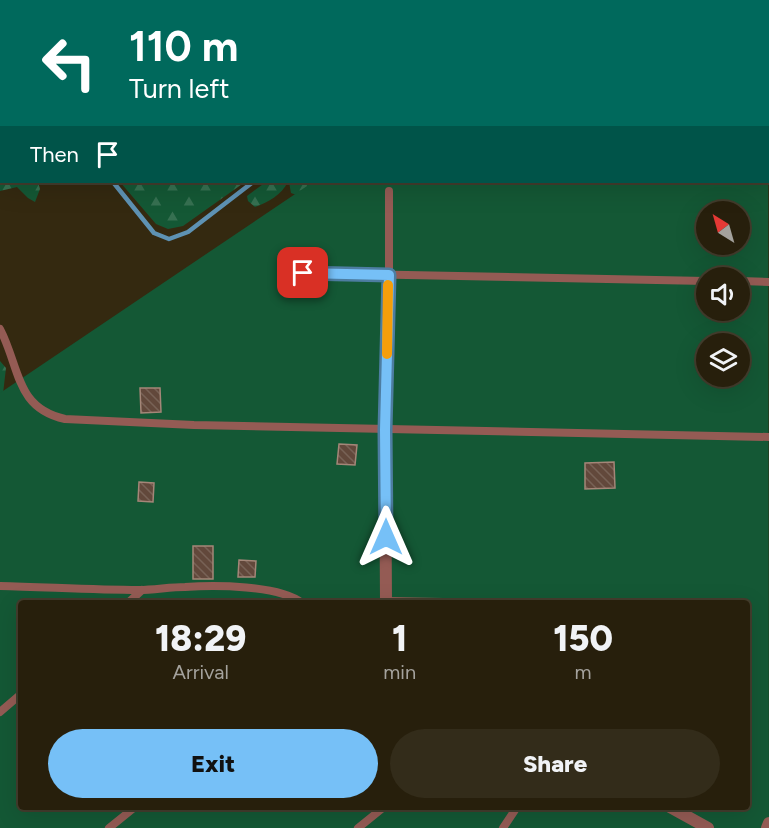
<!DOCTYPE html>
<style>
body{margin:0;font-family:Figtree,sans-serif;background:#332c1a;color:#f1f3f6;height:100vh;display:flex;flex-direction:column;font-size:22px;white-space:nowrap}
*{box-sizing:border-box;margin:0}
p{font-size:20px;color:#a4a29d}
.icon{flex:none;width:33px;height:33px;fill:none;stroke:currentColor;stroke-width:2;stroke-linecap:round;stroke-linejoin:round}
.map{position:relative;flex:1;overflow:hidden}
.side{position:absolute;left:18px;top:600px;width:732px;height:210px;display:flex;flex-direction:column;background:#271f0c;border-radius:6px;box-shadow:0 6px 24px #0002,0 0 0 2px #433d2d}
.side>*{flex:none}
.top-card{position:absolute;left:0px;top:0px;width:770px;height:183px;box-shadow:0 6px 24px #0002,0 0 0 2px #433d2d;background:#00695c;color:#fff;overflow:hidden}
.needle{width:39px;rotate:323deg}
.buttons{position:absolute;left:696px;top:201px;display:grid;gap:12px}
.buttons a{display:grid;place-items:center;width:54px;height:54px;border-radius:50%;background:#271f0c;box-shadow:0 6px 24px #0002,0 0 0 2px #433d2d;font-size:30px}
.pin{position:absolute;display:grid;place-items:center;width:51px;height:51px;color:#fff;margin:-26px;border-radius:12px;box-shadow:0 3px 9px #0006}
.me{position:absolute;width:66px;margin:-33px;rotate:0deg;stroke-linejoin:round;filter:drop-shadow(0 0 4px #0008)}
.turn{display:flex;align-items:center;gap:21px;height:126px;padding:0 30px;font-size:27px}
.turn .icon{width:78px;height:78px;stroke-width:2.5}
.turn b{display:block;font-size:42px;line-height:51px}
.then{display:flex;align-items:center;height:57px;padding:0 30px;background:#0003;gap:12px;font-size:22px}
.eta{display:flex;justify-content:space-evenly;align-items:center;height:102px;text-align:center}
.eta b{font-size:36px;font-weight:800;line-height:42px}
.button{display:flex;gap:12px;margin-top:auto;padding:12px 30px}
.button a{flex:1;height:69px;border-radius:36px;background:#76c0f7;color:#111;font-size:24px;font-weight:800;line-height:69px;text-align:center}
.button a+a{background:#332c1a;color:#f1f3f6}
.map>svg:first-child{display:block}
.forest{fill:url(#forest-firs)}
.garden{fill:#145835;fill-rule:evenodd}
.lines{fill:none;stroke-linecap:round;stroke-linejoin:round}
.stream{stroke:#5e92b3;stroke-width:4.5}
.building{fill:url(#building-back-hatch);stroke:#a48678;stroke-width:1.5}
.lane{stroke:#945b54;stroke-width:8}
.street{stroke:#945b54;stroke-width:12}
.route-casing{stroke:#4d7da1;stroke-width:15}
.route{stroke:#76c0f7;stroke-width:10}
.slow{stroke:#f59e0b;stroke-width:10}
</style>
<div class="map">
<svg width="769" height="828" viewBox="0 0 769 828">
<defs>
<pattern id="forest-firs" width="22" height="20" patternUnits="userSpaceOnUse" patternTransform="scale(1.5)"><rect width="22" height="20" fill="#145835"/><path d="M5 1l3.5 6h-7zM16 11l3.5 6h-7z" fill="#367051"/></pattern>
<pattern id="building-back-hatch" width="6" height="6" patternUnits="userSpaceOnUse" patternTransform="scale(1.5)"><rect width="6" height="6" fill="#62483b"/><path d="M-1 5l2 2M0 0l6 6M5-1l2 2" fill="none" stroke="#786256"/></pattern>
</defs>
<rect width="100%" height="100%" fill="#342910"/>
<path class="forest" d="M0,0L4,1L2,2V182H38L40,189L35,202L28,198L17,187L0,191Z
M250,0H581L250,2Z
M120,182H245L183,226L168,229L156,224Z
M266,182H288C281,195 269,202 255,207L248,201L247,196Z
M289,182H343L302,197L291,193Z
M0,361L6,368L0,419Z"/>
<path class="garden" d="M768,4L769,828H0V393L313,182H768ZM706,212H740V244H706ZM706,278H740V310H706ZM706,344H740V376H706ZM21,603H747V807H21Z"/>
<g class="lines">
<path class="stream" d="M113,182L154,233L169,239L188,232L253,182"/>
</g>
<path class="building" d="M140,388H160L161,412L141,413Z
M339,444L357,445L355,465L337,464Z
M614,462L615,488L585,489V463Z
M139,482L154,483L153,502L138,501Z
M193,546H213V579H193Z
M239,560L256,561L255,577H238Z"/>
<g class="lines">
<path class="lane" d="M768,122H769
M304,273L706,281
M389,275V191
M740,281L769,282
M0,329C20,367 15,408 65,419L194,425L769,437
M0,586C46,587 93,590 139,590C154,590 170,587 185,587C215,585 279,585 302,603
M386,601L501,603
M128,603L142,590
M0,712L21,694
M109,828L135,807
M358,828L384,807
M503,828L517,807"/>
<path class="street" d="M386,603L385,430L389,275
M670,807L708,828
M767,828L769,823"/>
</g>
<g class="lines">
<defs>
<path id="route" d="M303,273L389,275L385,430L386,537"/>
</defs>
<use href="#route" class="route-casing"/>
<use href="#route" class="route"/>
<path class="slow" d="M387,354L388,285"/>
</g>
</svg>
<div class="buttons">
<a><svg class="needle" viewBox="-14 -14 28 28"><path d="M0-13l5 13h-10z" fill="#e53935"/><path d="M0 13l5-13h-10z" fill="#a4a29d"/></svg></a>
<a><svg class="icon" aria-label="sound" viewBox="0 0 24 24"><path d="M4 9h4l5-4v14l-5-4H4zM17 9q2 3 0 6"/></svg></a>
<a><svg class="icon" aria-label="layers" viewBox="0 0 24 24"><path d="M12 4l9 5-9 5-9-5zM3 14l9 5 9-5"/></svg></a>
</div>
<div class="pin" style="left:303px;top:273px;background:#d93025"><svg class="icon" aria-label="arrive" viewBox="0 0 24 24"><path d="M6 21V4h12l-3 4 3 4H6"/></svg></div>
<svg class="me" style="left:386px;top:537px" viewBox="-20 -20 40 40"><path d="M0-17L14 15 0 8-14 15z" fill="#76c0f7" stroke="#fff" stroke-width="4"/></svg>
<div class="top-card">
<div class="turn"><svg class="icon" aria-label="left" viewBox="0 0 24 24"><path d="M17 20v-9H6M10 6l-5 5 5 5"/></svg><div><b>110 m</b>Turn left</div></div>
<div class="then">Then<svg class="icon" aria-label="arrive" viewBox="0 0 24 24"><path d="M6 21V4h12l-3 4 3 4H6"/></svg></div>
</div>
<section class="side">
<div class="eta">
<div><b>18:29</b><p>Arrival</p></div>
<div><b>1</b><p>min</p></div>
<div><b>150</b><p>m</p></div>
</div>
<div class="button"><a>Exit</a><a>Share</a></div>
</section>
</div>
